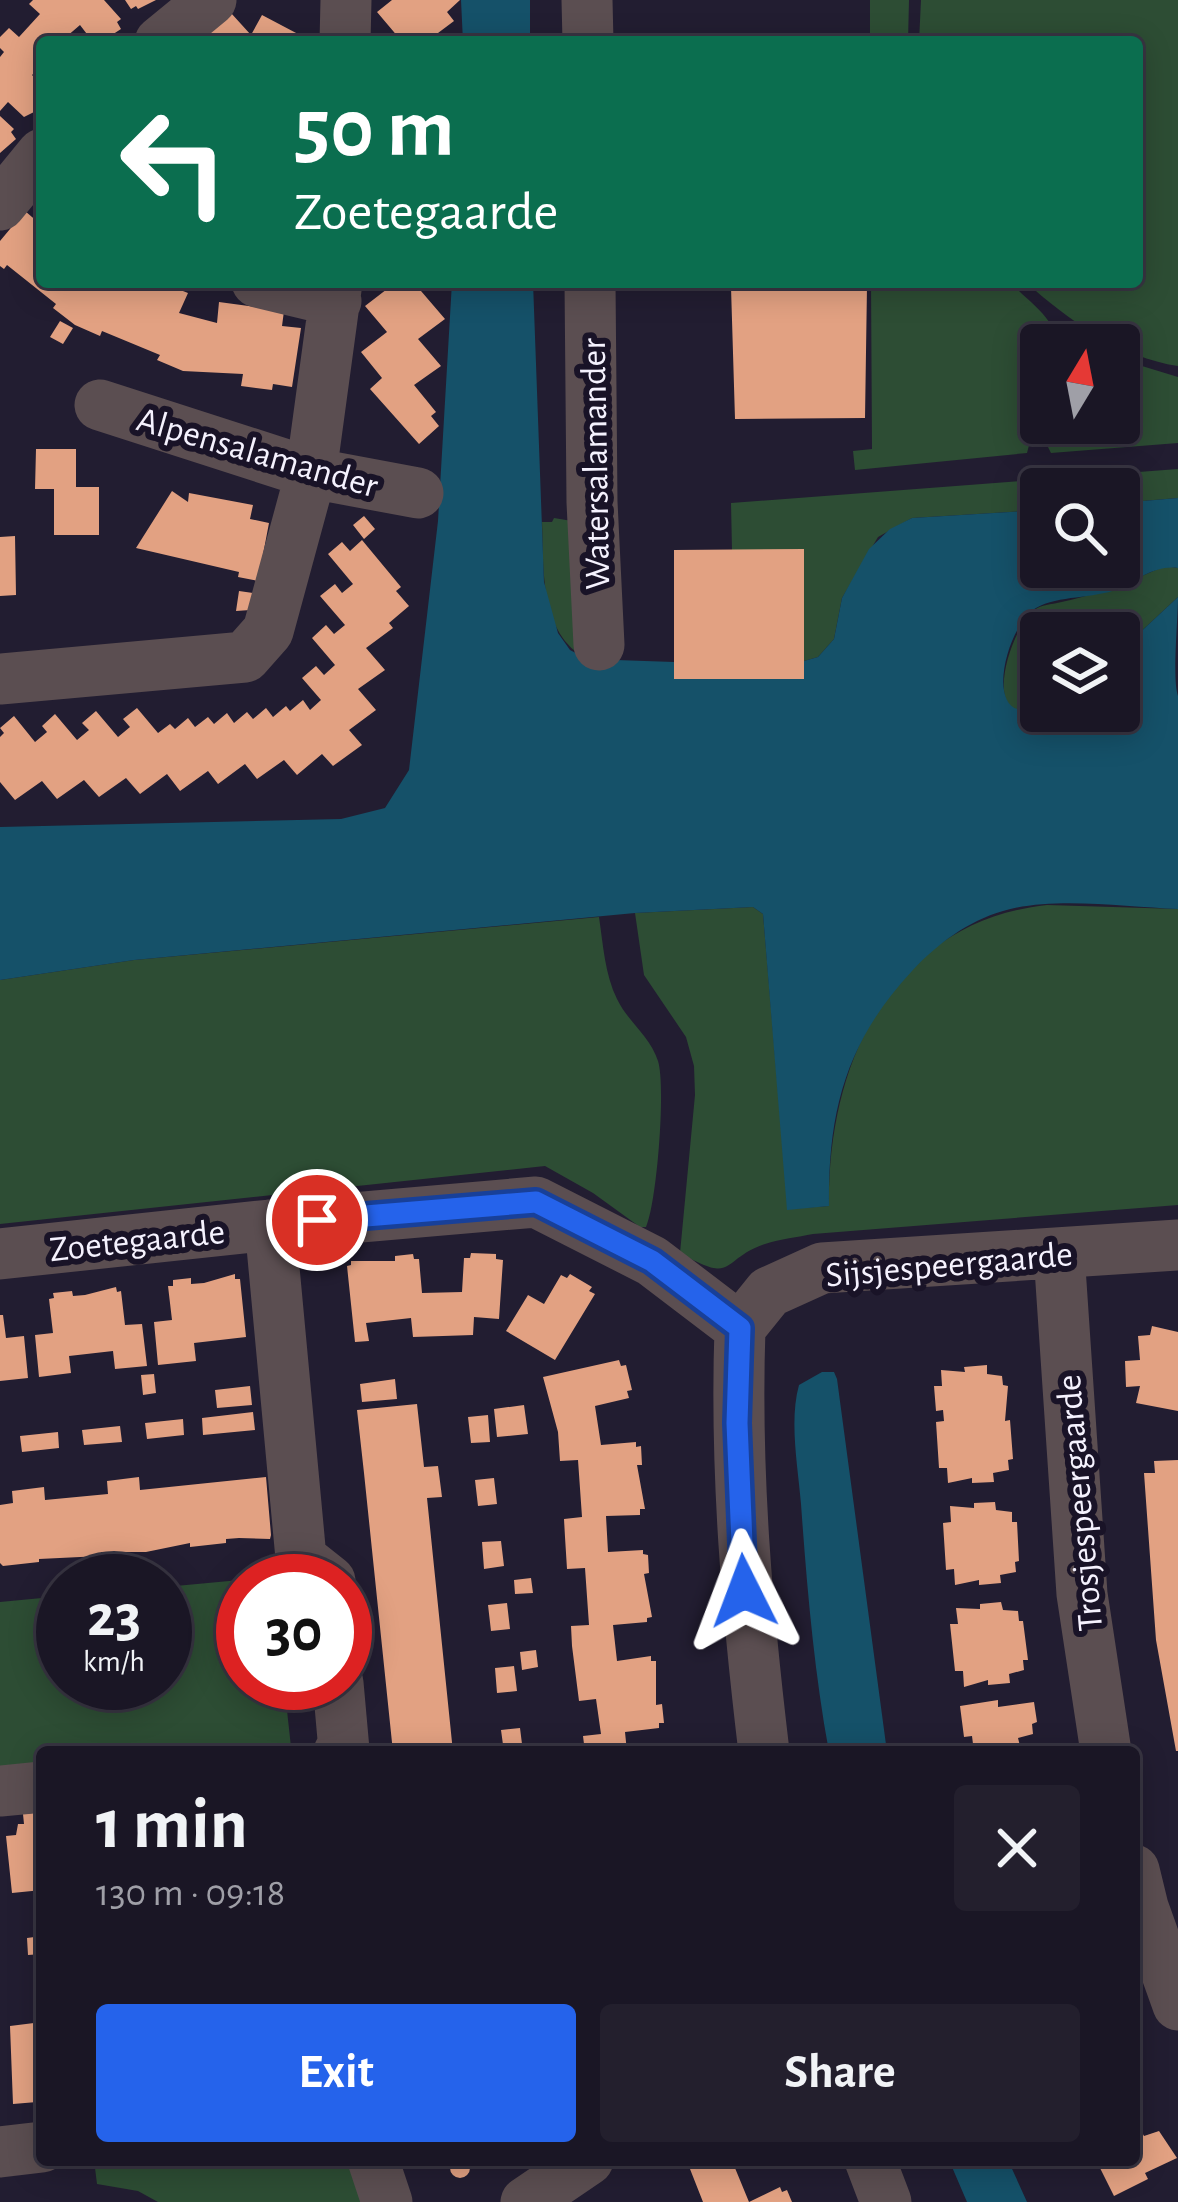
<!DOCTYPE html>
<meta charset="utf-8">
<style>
body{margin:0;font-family:"Alegreya Sans",sans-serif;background:#231f2d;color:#f1f3f6;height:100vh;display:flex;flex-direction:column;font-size:45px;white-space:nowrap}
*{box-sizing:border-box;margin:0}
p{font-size:39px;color:#9f9fa7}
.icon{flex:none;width:66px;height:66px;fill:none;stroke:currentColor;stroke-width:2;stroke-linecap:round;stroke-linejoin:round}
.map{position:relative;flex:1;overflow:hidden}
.details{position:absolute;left:36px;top:1746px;width:1104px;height:420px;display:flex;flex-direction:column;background:#1a1625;border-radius:12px;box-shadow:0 6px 30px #0003,0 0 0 3px #383542}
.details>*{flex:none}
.banner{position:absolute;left:36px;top:36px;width:1107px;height:252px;border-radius:12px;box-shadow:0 6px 30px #0003,0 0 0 3px #383542;background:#0b6e4f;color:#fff;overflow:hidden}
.needle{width:78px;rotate:10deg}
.buttons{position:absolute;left:1020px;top:324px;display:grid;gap:24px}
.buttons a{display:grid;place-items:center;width:120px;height:120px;border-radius:12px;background:#1a1625;box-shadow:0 6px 30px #0003,0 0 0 3px #383542;font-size:60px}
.speed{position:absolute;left:36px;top:1554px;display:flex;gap:24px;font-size:60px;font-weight:700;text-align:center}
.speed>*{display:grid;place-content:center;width:156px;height:156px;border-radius:50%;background:#1a1625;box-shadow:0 6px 30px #0003,0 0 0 3px #383542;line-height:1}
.speed small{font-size:30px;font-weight:400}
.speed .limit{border:18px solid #d22;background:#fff;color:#111}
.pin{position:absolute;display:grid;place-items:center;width:102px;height:102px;color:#fff;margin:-51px;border:6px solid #fff;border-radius:50%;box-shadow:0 3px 12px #0007}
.me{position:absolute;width:132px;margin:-66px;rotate:357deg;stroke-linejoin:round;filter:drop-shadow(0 0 9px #0008)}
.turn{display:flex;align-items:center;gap:42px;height:252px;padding:0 60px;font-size:54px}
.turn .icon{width:156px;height:156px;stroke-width:2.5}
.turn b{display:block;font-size:84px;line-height:102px}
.round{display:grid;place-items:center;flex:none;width:126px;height:126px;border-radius:12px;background:#231f2d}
.summary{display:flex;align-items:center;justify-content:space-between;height:204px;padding:0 60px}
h1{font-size:72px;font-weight:700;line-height:90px}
.action{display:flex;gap:24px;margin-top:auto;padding:24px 60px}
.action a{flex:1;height:138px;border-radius:12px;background:#2563eb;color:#fff;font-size:48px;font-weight:700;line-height:138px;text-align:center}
.action a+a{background:#231f2d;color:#f1f3f6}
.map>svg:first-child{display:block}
.green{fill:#2d4d34}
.water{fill:#155169}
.building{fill:#e2a182}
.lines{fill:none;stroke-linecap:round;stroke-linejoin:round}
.minor{stroke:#5b4e51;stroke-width:51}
.route-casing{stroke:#184099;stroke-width:30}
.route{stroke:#2563eb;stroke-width:21}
.labels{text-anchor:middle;stroke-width:12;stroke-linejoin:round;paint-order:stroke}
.street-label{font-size:36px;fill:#f5f2fe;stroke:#191327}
</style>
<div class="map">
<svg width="1178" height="2202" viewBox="0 0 1178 2202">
<rect width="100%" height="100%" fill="#221d31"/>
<path class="green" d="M870,0H909L908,42H870Z
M921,0H1178V366C1122,358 1066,319 1026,282H1137V42H919Z
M871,282H1010C1027,301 1056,317 1057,345H1041V399L1027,453L855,470L853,451L872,449Z
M1119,359L1178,377V443L1051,453L1045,441L1047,423H1119Z
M1178,469V498L1119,503V489H1041V510L912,518L878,537L842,598L834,639L818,657L804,661L732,550L731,503Z
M554,518L572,521L587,659C539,633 544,571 542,522H552Z
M1165,566L1178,568V597L1119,652V633H1041V706C979,733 1008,635 1031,613C1039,605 1047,605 1057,603C1097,595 1129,582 1165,566Z
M1047,905L1178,909V1205L813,1234C798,1237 780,1239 765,1244C719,1260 737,1285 680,1253L695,1095L694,1066L686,1037L644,975L635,913L753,907L763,914L788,1209L829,1206C827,1064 891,922 1047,905Z
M599,917C603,944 605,975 617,999C628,1022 650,1036 658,1061C666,1086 657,1203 646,1227H640L593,1193L545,1166L0,1224V980L134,960Z
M273,1577V1581H243V1683H284L291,1747L239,1752H42V1770L0,1774V1602L63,1596V1683H165V1587Z
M94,2160H353L369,2202H158L138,2191L97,2184Z"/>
<path class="water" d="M461,0H530V42H463Z
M452,282H533L544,582L558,633L570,650L587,659L674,662L675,679H804V661L818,657L834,639L842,598L869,549L890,529L912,518L1041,510V567H1119V503L1178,498V568C1155,565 1138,580 1118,589C1093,599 1059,595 1036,608C1004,627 980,732 1041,706V711H1119V652L1178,597C1178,621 1172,679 1178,696V909C1126,907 1053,896 1003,911C968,921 937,944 912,971C846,1042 828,1111 829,1206L787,1210L763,914L753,907L635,913L134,960L0,980V827L341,819L385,808L409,770L438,521Z
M822,1372H834L837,1379L887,1752H829C814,1670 807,1588 801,1504C798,1467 789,1421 799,1385Z
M949,2160H1008L1027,2202H967Z"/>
<path class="building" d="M33,0H104L121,19L117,22L121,29L101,42L98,38L93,42L80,25L66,37L72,42H42V65L32,75L42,85V108L24,117L8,102L0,111V57L4,52L0,48V37L9,28L19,37L40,14L29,4Z
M125,0H156L138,9L136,6L131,9Z
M392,0H460L447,12L454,21L426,42H394L399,38L377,12Z
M231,13L251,35L262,15L298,34L294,42H203L200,37Z
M0,116L14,129L11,132L16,139L0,153Z
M25,211L39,223L42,219V282H110L120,287L122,282H160L188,293L179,313L217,323L219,302L284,311L282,326L301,328L292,387L273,384L272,390L241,386L243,374L183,371L157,360L160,355L102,331L100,336L75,325L53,308L56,304L7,265L4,269L0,266V241Z
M388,282H435L421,291L445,319L418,339L441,366L414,385L436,412L431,416L439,426L419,444L370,389L382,378L361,352L387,332L365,306L391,286Z
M848,286H867L865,418L735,419L731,287H750V290H847Z
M60,321L73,328L63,344L50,337Z
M36,449H76V487H99V535H54V489H35Z
M172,491L188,502L189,493L253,505L250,519L269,523L258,581L238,577L239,572L136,548Z
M364,516L375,529L364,539L353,525Z
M15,536L16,595L0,596V537Z
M362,540L401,587L396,591L409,606L389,623L393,628L366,648L385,670L358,689L376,710L349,730L362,745L333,766L322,754L297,775L284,760L257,779L245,764L218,784L208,771L180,791L167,774L140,794L126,778L99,797L84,780L57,799L42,781L15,800L0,782V737L4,733L0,728L14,716L35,742L47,732L42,726L55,714L77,740L89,730L82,723L96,711L118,737L130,727L123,719L137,708L158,733L170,724L175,729L188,718L195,727L208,717L214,724L227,713L234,723L247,712L253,719L266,708L273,717L286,706L290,711L303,700L310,710L321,700L302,678L316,666L324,675L335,665L312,638L326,625L334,634L345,625L320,596L335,584L342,593L353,584L328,554L342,542L350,551Z
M804,549V679H674V550Z
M239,591L253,593L250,610L236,611Z
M471,1253L496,1254V1259L503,1260L499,1319L474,1317L473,1335L413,1337L411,1318L366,1323L369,1341L355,1342L347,1266L351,1265V1261H395V1256L413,1254L414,1259H419L422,1293L462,1292L464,1258H470Z
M235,1274V1279H240L246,1337L194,1343L196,1361L158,1365L154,1322L172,1320L168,1286H173V1280L191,1278V1284L204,1283Z
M570,1274L592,1287L589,1291L595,1294L555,1360L506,1331L528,1295L544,1304L561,1275L567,1278Z
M116,1287L117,1292L121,1291L125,1325L142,1324L147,1366L115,1369L113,1351L69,1356L71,1373L39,1377L35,1335L53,1333L49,1299L54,1298L53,1293L72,1291L73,1296L85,1295Z
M0,1315H3L6,1338L24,1336L28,1378L0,1381Z
M1152,1326L1178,1332V1411L1136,1403L1140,1386L1126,1387L1125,1361L1140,1360L1138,1336L1150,1335Z
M619,1360L621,1366L626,1365L632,1390L627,1391L629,1398L595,1406L601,1445L636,1442V1447L641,1446L642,1465H637L645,1509H640V1515L606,1516L608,1552L643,1550V1554L648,1555L649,1573L644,1574L652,1617L647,1618V1622L613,1625L617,1661L651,1656V1661H656V1705L662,1704L664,1723H659V1728L625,1732L627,1752H585L583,1736L601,1734L596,1699L579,1701L572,1646L571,1626L589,1625L585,1568L567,1569L565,1537L564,1519L582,1517L578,1460L560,1461L558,1432L543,1377Z
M987,1365V1374L1002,1376L1003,1385L1008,1386L1005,1421L1010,1420L1013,1459L1008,1460L1009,1470L993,1473L994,1482L972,1483V1478L948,1483L947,1468H939L936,1422L944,1421L943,1410L936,1411L934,1386H942L941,1370L965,1372L964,1367Z
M154,1374L156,1393L143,1395L141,1375Z
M395,1379L397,1399L362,1402L360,1384Z
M250,1386L252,1405L217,1408L215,1390Z
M417,1404L424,1467L438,1466L442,1497L427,1498L453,1752H393L364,1473L357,1410Z
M524,1405L528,1434L497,1437L494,1409Z
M253,1412L255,1430L203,1435L202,1418Z
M488,1415L490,1442L471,1443L468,1417Z
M183,1419L184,1435L147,1439L145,1423Z
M120,1426L122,1442L84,1445L82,1430Z
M58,1432L59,1448L22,1452L20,1436Z
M1178,1460V1751H1176L1156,1640L1144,1473H1155L1154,1461Z
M139,1477L140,1490L266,1477L271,1535L270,1539L239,1538L226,1539V1543L190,1547V1543L146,1552H101V1556L39,1559V1562L3,1566L0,1563V1505L13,1503L12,1491L44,1487L45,1500L108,1494L107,1481Z
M494,1478L497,1504L478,1506L475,1480Z
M995,1502L996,1510L1012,1512V1522H1017L1019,1561L1015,1562L1016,1572L1000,1575L1001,1583L979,1585V1580L955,1585L954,1569L946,1570L943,1523L951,1522L950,1506L974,1508V1503Z
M501,1541L504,1566L484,1569L482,1542Z
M531,1578L533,1593L515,1594L514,1580Z
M1001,1602L1003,1610L1018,1611L1019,1621H1023L1028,1660H1023L1024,1670L1009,1674L1010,1683L988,1685V1680L964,1687L963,1671H955L950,1624H958L956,1608L980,1609V1604Z
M507,1603L510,1629L491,1631L488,1605Z
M536,1650L538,1667L522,1670L520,1652Z
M514,1666L517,1691L497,1693L495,1668Z
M998,1700V1707L1034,1702L1037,1722L1032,1724L1033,1734L1018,1738L1020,1746L998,1750V1744L974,1752L972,1736L964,1737L960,1706Z
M520,1728L523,1752H504L501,1730Z
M42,1812V1890L12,1893L6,1836L16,1835L18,1824H24L23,1814Z
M42,1936V1954L28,1955L27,1938Z
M42,2022V2094L36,2095L37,2102L13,2104L10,2026Z
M1140,2129L1144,2136L1159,2131L1177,2158L1145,2173L1148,2179L1114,2196L1100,2168L1107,2164L1105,2160H1134V2132Z
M450 2168a10 10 0 1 1 20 0a10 10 0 1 1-20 0Z
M706,2160H754L735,2168L749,2202L780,2187L782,2192L787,2190L792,2202H703L690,2169Z"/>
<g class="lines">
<path class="minor" d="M587,0L588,42
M160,42L211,0
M345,42L346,0
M0,205L42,154
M257,282L336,301
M590,282L592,502L599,645
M100,405L311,473L418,493
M0,679L245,657L268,631L311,473L337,282
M270,1225L301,1558L330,1581
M1059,1253L1082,1594L1106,1752
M0,1254L270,1225L536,1202L652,1261L740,1328
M740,1328L769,1292L822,1268L1178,1245
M740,1328C735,1471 747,1610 764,1752
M338,1683L344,1750L339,1752
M0,1791L42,1787
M1134,1870L1143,1907L1178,2005
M0,2152L42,2147
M373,2160L387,2202
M870,2160L886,2202
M526,2202L588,2160"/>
</g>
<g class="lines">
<defs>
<path id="route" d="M317,1220L536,1202L652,1261L740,1328L737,1423L744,1591"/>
</defs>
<use href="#route" class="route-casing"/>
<use href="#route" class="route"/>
</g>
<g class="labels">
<g class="street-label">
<text transform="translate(258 451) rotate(16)" y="13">Alpensalamander</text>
<text transform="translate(594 464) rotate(-91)" y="13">Watersalamander</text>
<text transform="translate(137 1239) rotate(-6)" y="13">Zoetegaarde</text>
<text transform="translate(949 1263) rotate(-5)" y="13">Sijsjespeergaarde</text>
<text transform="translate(1078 1503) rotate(-95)" y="13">Trosjespeergaarde</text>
</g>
</g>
</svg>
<div class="buttons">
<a><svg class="needle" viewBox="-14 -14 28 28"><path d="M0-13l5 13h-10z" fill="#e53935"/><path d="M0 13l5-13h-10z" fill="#9f9fa7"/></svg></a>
<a><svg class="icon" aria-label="search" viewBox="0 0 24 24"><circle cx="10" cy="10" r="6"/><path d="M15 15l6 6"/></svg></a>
<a><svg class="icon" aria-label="layers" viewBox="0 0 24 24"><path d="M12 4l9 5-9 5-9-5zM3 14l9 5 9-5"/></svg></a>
</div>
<div class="speed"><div>23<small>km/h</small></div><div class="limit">30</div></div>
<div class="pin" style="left:317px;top:1220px;background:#d93025"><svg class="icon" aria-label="arrive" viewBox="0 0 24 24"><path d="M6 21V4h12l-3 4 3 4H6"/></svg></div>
<svg class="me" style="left:744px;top:1591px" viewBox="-20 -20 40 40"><path d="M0-17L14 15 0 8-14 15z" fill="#2563eb" stroke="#fff" stroke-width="4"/></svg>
<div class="banner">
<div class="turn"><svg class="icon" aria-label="left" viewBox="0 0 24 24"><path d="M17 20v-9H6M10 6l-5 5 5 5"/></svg><div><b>50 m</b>Zoetegaarde</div></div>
</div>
<section class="details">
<div class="summary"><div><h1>1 min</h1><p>130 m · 09:18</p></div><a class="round"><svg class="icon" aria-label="close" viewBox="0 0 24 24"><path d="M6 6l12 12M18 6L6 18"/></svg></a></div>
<div class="action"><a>Exit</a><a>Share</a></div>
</section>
</div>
